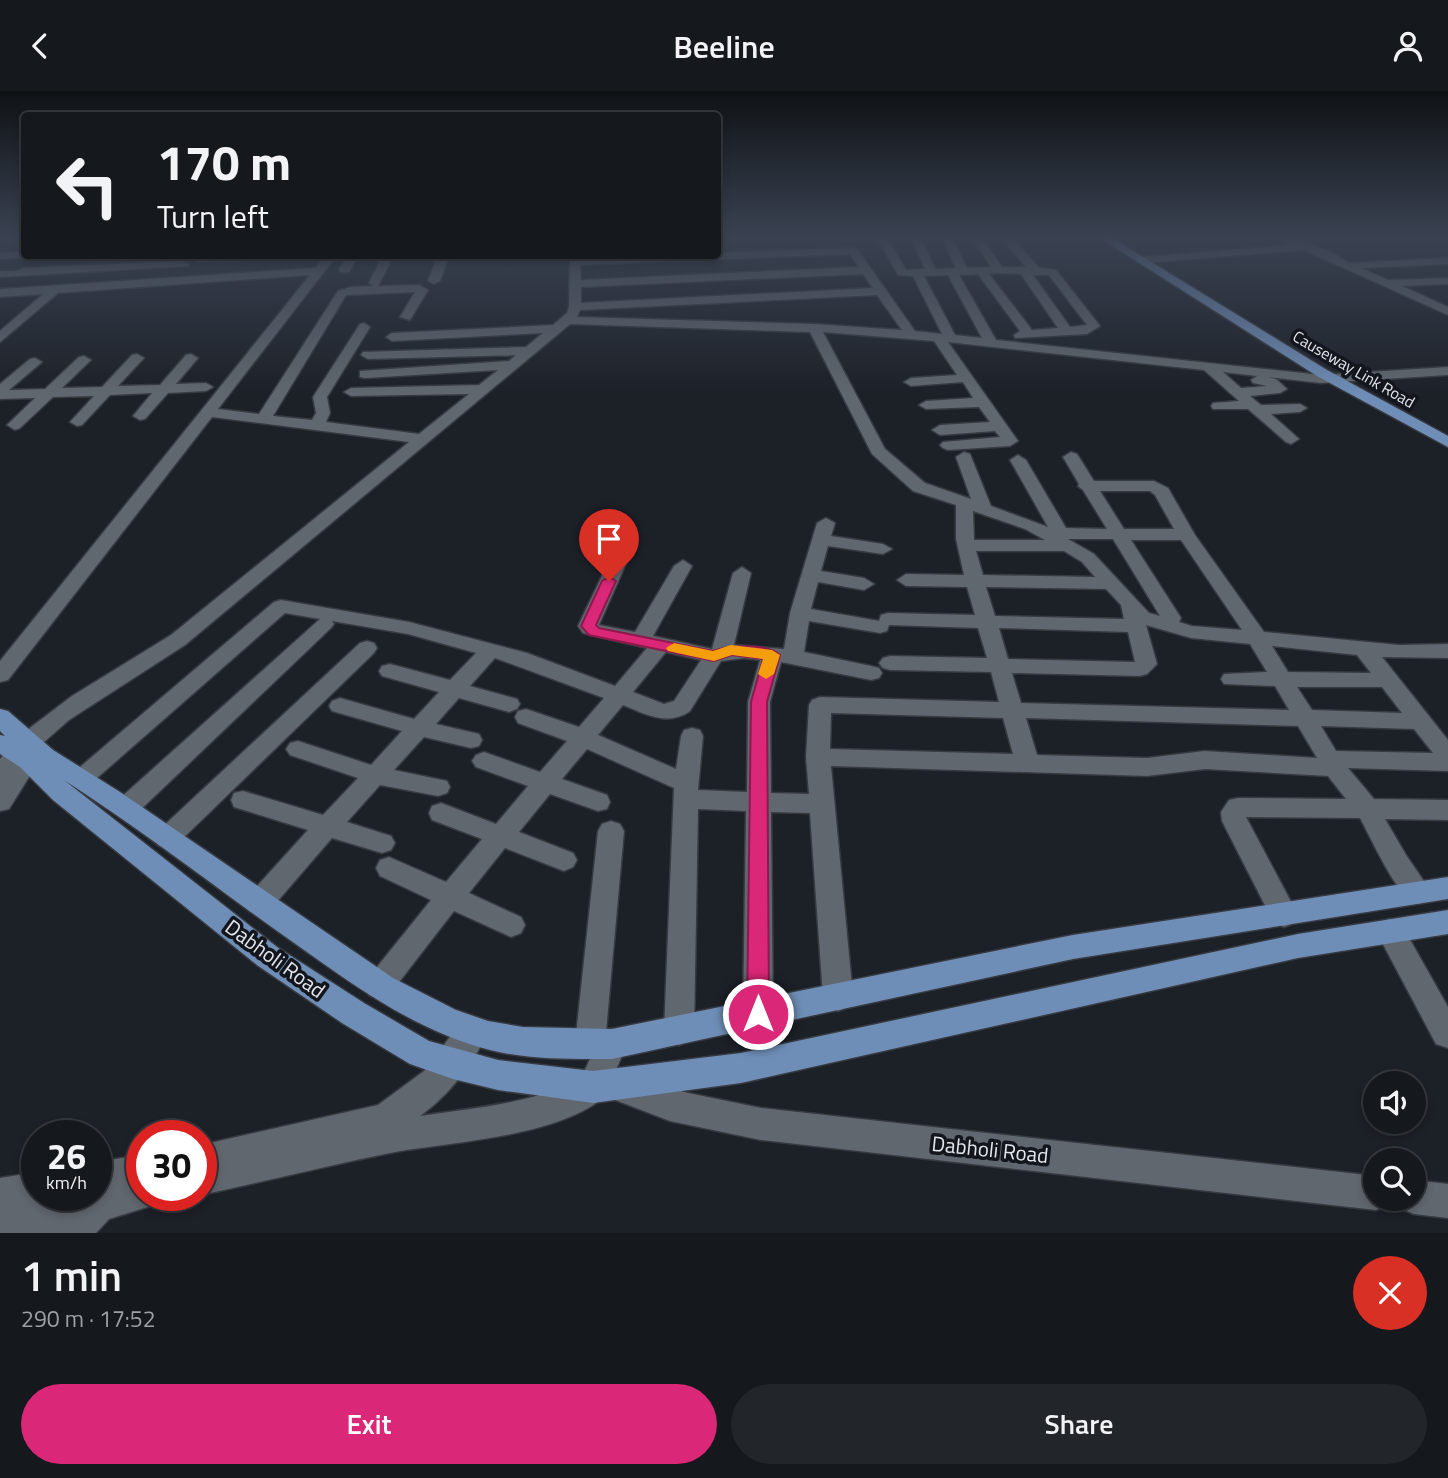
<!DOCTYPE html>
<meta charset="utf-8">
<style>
body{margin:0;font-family:"Titillium Web",sans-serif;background:#22252a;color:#f1f3f6;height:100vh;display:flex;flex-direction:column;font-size:26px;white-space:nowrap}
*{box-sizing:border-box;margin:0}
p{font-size:23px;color:#9da0a4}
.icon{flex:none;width:38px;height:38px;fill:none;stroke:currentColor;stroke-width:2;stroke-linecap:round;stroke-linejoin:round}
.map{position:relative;height:1142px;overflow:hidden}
.drawer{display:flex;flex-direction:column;background:#15181d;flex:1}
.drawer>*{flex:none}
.guide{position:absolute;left:21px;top:21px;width:700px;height:147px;border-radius:7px;box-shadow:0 4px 10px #0003,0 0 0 2px #34373b;background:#15181d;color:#f1f3f6;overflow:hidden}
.controls{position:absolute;left:1363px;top:980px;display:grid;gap:14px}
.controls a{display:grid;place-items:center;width:63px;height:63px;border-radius:50%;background:#15181d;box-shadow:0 4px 10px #0003,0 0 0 2px #34373b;font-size:35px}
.speed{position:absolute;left:21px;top:1029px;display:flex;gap:14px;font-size:35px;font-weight:700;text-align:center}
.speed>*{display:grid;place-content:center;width:91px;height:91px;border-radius:50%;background:#15181d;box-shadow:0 4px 10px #0003,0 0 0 2px #34373b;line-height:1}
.speed small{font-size:18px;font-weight:400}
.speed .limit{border:10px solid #d22;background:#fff;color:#111}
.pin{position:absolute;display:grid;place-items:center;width:60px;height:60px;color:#fff;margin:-72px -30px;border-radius:50% 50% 50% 0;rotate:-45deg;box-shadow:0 0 7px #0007}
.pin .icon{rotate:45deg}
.me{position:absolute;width:77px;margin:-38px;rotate:0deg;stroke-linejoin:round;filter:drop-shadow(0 0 5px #0008)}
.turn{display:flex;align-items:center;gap:24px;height:147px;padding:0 21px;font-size:32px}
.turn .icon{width:91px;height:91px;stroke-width:2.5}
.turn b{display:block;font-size:49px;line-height:60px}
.round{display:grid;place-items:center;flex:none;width:74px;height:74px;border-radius:37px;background:#22252a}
.overview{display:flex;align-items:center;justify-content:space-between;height:119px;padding:0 21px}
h1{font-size:42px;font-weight:600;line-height:52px}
.button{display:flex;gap:14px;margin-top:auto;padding:14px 21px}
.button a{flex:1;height:80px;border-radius:42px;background:#db2777;color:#fff;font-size:28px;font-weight:600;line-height:80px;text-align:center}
.button a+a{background:#22252a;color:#f1f3f6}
header{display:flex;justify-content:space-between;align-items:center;height:91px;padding:0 21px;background:#15181d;font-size:32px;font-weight:600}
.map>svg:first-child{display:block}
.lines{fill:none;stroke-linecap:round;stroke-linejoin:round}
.minor-casing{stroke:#373a40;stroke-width:3}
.major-casing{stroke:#373a40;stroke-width:3}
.minor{fill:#61676e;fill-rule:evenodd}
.major{fill:#6f8eb7;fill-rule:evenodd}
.route{fill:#db2777;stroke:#8e194d;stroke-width:2}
.slow{fill:#f59e0b}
.labels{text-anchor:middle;stroke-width:7;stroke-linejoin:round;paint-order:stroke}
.far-street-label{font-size:16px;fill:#e3e6eb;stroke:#13171d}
.near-street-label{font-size:21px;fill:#e3e6eb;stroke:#13171d}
</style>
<header><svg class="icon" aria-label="back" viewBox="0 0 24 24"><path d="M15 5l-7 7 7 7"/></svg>Beeline<svg class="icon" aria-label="person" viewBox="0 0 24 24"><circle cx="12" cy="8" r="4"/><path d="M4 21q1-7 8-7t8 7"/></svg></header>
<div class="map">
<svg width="1448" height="1142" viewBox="0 0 1448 1142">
<rect width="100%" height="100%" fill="#1c2027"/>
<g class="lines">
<defs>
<path id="minor" d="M876,145H886L906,179L925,178L910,145H920L935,178L956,177L941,145H951L967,177L991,176L971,145H981L1002,176H1026L1000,145H1011L1039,177L1056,179L1100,235L1087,243L1015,247L1014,244L1020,240L978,183L959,184L996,249L1321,284L1448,276V284L1321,292L1268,286L1276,288L1287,298L1280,302L1250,305L1261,314L1300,313L1307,317L1300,321L1271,323L1299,348L1291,353L1286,351L1248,318H1213L1211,315L1213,312L1239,310L1204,279L948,251L1018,350L1010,355L948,359L943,357L940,354L943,351L1000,346L995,340L940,344L932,339L940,334L990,331L979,316L926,318L919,314L926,310L973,307L963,291L911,295L904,291L911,287L957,284L934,250L823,241L885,358L925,392L971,408L956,366L964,361L970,363L991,415L1048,436L1010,369L1018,364L1026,369L1066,437L1107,438L1083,399L1078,395L1079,393L1063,366L1071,361L1077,363L1094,390H1154L1168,397L1195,444L1264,541L1399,554L1448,553V567L1382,566L1448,649V680L1348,677L1374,708L1448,709V729L1385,728L1406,764L1432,802L1428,810C1422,812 1419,814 1413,811C1396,803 1370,745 1360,727L1246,726L1298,824L1294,832L1284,836L1274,832L1222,730L1221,721L1229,709L1238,707L1346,708L1328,685L1205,678L1147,685L831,675L853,906L848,916L838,920L828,916L823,906L810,722L771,721L773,923L769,933L758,937L747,933L743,923L746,720L698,718L694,940L690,950L679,954L668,950L664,940L674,697L587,658L562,688L607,704L610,711L607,718L598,720L550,703L519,741L573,762L577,769L573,776L564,780L505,757L469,802L521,826L525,834L521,842L511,846L454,820L389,904L379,908L369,904L364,895L369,886L431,809L380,785L376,777L380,769L389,766L446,791L482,748L432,729L429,722L432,715L441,712L496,733L528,695L476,676L472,670L476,664L484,661L540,681L567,650L518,632L515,626L518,620L526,618L579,636L604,607L495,567L470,595L517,608L520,613L517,618L509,621L459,607L436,633L479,643L482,649L479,655L471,657L424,646L394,679L447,690L450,696L447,702L438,705L380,694L347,731L391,745L395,752L391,759L382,762L332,747L269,820L259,823L249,820L245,812L249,804L308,739L234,716L231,709L234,702L243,700L323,724L358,687L290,664L286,658L290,652L298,650L371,674L402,640L332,620L329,615L332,610L340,607L414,628L439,601L382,585L379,580L382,575L390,573L450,589L476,562L408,543L332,530L334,533L331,537L135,724L126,727L117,724L114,717L117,710L320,528L285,522L89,694L81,697L73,694L69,688L73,682L274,511L281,509L409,531L527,562L615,595L647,557L583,542L578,535L612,464L619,462L628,468L599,534L635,541L674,475L683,469L692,475L653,545L712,558L733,482L742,476L751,482L734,554L784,558L790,522L817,432L826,427L835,432L831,445L883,453L892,458L883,463L828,455L821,480L864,487L874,493L864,499L818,491L811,518L879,530L881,524L888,522L975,524L967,496L906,495L897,489L906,483L964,484L956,448V414L913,400L872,363L810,241L570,233L185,554L69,629L26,667L32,669L36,675L9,718L0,720V668L18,646L72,605L171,544L409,351L212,326L8,589L0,591V570L310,184L58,202L0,251V240L43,203L0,206V198L316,177L326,164H337L218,318L259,323L338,200L351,196L373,195L369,192L383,164H394L378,195L419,194L428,199L410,229L400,226L415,201L346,204L273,325L312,329L316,322L313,306L360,233L364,232L370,236L327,306L330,322L326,331L419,343L469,303L351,305L344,301L351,297L479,294L498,279L365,287L360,286V280L509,270L516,264L368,268L361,264L363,261L526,256L543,242L392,250L386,246L392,242L553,234L567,222L569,216L570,164H580V167L718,164V162L853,157L857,158L915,240L942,243L913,185L898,184ZM850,163L859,176L581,189L580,174ZM999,182L1021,183L1058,237L1032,239L989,183ZM863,183L873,197L581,212V196ZM948,184L982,247L955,244L924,185ZM1033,184H1049L1087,234L1070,236ZM877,204L902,239L814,233L577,226L580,219ZM1223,281L1257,285L1251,289L1253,292L1267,295L1241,297ZM1100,400H1150L1155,404L1174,438H1124ZM973,420L1025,438L1045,449H974ZM1068,448H1113L1160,525L1149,522L1094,463ZM1131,449H1181L1242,539L1192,535L1179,531L1181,527ZM976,460H1064L1082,471L1095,486L983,484ZM986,496L1106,498L1121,514L1124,528L995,525ZM809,530L880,542L887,540L889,534L978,537L987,567L890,565L883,567L879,572L883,577L890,579L991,581L999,611L820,606L812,609L809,614L806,666L809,703L771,702L770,611L781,571L871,589L879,587L882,582L879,577L871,575L804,561ZM1146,534L1191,547L1250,553L1267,581L1224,583L1221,588L1224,593L1275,595L1289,619L1021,612L1012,582L1140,585L1147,583L1157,573ZM999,537L1128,541L1135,571L1008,568ZM1272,555L1357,564L1371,582L1288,581ZM666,561L701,569L674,610L664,613L633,601ZM744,567L760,569L748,611L747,701L698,699L703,645L700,639L692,637L684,639L681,645L676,678L598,644L623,614C645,623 668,636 690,620L721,570ZM1297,596H1382L1402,622L1312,619ZM831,622L1003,627L1013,663L830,658ZM1026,627L1298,635L1317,667L1205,660L1147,667L1037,664ZM1321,635L1414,638L1433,662L1336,660Z
M1272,145H1287L1333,162L1349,172L1448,167V173L1361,177L1388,189L1448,187V193L1402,195L1448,216V224L1304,159L1142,172L1137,169L1142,166L1293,154Z
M24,161L28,166L0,168V162Z
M194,164H286L281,167L198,171L193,168Z
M348,164H359L349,181H341L339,179Z
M438,164H449L440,190L434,193L428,190Z
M184,170L189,173L188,175L0,186V180H18L23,177Z
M137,263L144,267L118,295L160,294L186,264L191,263L198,267L176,293L206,292L213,296L206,300L168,302L145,328L140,329L133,325L152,302L110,304L82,334L77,335L70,331L94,305L53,306L20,337L15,339L7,334L35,307L0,308V293L30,268L35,267L42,271L9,299L45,298L79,266L84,265L91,269L62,297L102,296L132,264Z
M367,550L374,552L377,557L374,562L176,754L167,757L158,754L154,747L158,740L360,552Z
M611,730L620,733L624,740L606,941L612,938L623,943L627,953L615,981L688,1002L761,1017L1376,1085V1108H1391L1388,1114L1376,1119L761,1049L670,1030L605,1005C561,1045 453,1051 395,1061C330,1074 266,1090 201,1104V1054L378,1014L424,980L462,930L473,926L484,930L488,940C474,973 449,1004 420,1025C463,1018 544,1012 579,986C585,982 587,974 590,968L579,963L575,953L598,740L602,733Z
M1390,828L1400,831L1448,916V957L1436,953L1376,840L1380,831Z
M142,1064V1104H158L154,1114L109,1128L96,1142H0V1087L37,1081V1104H52L50,1108L67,1104H96V1071Z
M1414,1089L1448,1093V1127L1414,1123L1402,1118L1397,1108H1414Z"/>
<path id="major" d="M1097,145H1109L1327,279L1448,345V356L1317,285Z
M0,618L8,620L53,659L120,701L393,887L456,919L488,930L523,936L612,938L1073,844L1448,786V808L1073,868L612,968C571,968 530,969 490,959C415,940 352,893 290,849C215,796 142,739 64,689L277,856L364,912L429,950L498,969L593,980L741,962L1298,843L1448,819V843L1298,867L741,992L593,1012L498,999L453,988L410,973L342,932L257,874L53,709L20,676L0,663V644L5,645L0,640Z"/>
</defs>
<use href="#minor" class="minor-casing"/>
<use href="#major" class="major-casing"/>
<use href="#minor" class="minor"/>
<use href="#major" class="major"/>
</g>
<linearGradient id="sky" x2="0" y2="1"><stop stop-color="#0f1215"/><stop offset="0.48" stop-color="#3a4252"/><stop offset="1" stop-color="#3a4252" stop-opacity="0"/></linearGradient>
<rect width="1448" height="305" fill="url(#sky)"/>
<path class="route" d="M609,486L616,490L596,534L599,537L713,560C729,554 768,552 780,564L767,611L769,923L766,931L758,934L750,931L747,923L751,611L763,568L732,564L714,570L589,544L581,535L602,490Z"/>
<path class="slow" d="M674,552L713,560L731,554L772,559L780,564L774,583L766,588L758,583L763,568L732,564L714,570L668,560L666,557Z"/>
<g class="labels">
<g class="far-street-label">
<text transform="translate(1354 278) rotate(30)" y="6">Causeway Link Road</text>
</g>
<g class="near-street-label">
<text transform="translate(275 868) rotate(36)" y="7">Dabholi Road</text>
<text transform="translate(990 1059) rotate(6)" y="7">Dabholi Road</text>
</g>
</g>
</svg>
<div class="controls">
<a><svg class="icon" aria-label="sound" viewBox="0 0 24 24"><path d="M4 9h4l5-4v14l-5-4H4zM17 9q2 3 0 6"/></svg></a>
<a><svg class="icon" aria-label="search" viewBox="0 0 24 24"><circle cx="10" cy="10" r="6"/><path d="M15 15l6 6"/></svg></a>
</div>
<div class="speed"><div>26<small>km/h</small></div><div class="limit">30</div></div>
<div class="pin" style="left:609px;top:490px;background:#d93025"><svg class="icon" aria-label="arrive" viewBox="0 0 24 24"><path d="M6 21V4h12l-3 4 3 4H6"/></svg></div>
<svg class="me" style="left:758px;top:923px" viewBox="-20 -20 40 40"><circle r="17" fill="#db2777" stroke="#fff" stroke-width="3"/><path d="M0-11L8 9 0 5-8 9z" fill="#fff"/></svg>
<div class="guide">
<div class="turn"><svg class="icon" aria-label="left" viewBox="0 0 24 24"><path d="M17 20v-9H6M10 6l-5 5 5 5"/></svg><div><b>170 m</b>Turn left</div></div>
</div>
</div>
<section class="drawer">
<div class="overview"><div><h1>1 min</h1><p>290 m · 17:52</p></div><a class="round" style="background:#d93025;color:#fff"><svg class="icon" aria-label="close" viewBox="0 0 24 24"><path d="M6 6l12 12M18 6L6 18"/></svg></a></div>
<div class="button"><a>Exit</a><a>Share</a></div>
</section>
